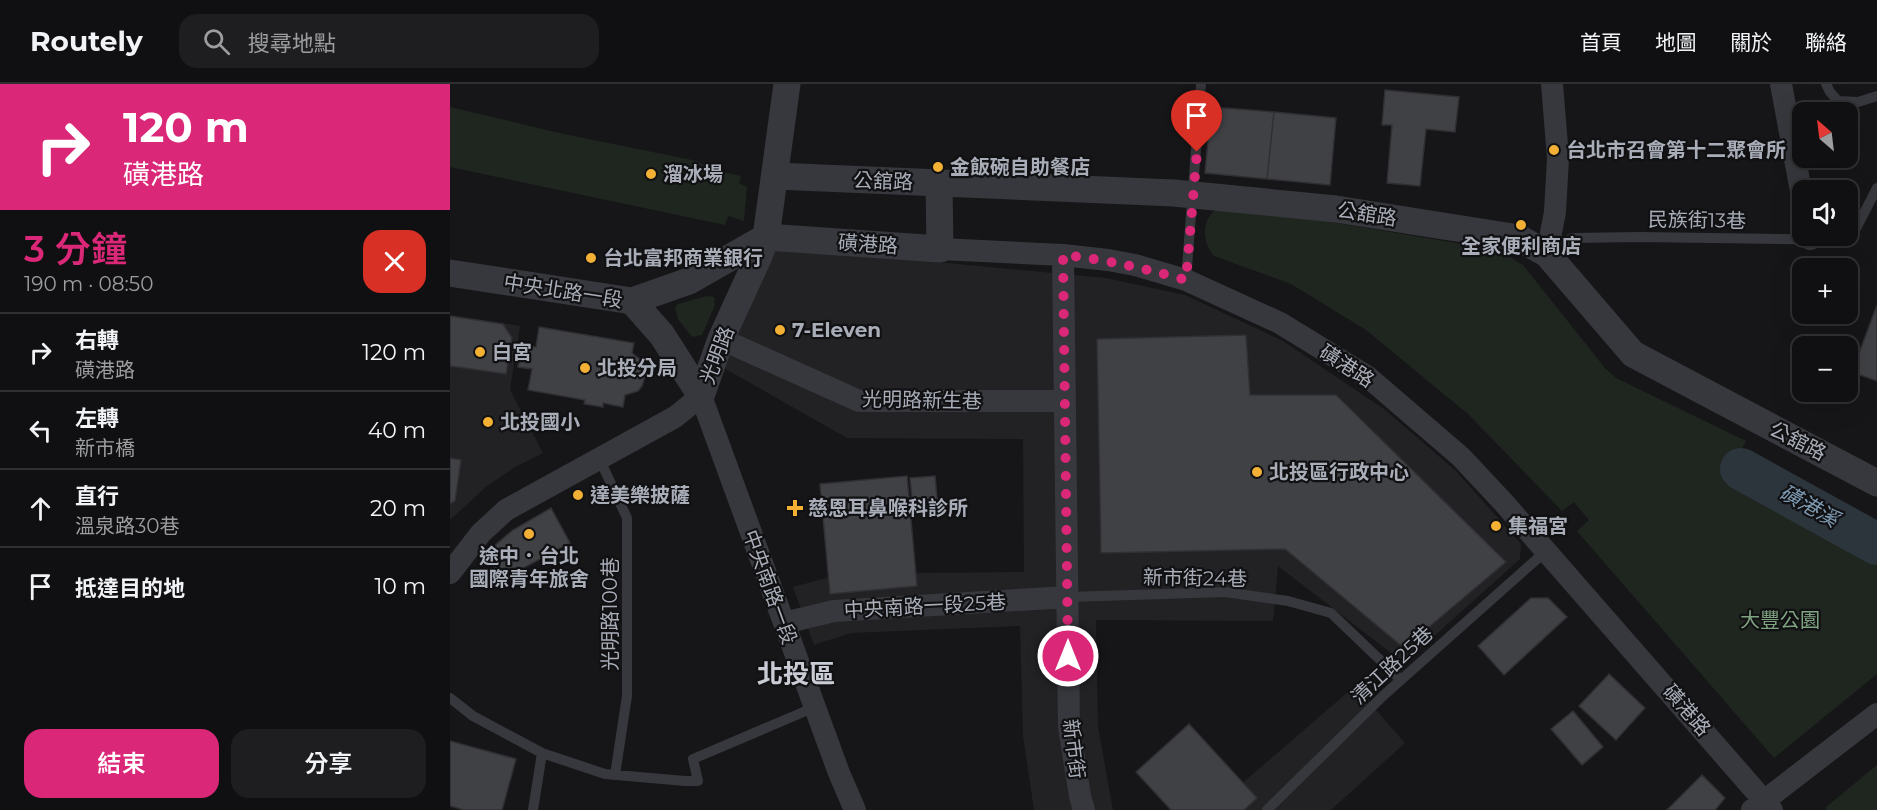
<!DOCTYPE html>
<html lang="zh-TW">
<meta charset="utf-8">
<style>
body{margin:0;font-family:Montserrat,"Noto Sans TC",sans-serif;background:#1e1e20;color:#f1f3f6;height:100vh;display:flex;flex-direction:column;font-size:22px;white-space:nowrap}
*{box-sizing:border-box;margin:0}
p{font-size:20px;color:#9c9d9f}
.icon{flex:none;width:33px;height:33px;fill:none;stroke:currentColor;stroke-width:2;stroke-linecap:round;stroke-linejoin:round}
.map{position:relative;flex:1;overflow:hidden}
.side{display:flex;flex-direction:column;background:#101012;width:450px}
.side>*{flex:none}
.hud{background:#db2777;color:#fff;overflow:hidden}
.needle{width:39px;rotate:332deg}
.tools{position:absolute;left:1342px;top:18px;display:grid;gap:12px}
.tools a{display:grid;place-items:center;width:66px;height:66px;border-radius:12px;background:#101012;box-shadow:0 6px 24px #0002,0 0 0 2px #303032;font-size:30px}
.pin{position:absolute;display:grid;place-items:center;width:51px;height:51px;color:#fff;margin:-62px -26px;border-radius:50% 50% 50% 0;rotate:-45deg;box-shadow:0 0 6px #0007}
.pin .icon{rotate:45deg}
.me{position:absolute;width:66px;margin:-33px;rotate:0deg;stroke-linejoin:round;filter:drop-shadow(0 0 4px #0008)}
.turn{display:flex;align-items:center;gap:21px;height:126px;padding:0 24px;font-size:27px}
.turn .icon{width:78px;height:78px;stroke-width:2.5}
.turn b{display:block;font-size:42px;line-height:51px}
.round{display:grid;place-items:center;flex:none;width:63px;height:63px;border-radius:18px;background:#1e1e20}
.summary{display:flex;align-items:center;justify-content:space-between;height:102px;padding:0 24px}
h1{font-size:36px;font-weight:600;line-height:45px;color:#db2777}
.action{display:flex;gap:12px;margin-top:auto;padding:12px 24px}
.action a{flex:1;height:69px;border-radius:18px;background:#db2777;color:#fff;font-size:24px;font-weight:600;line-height:69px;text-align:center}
.action a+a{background:#1e1e20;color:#f1f3f6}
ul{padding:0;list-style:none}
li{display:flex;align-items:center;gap:18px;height:78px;padding:0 24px;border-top:2px solid #303032}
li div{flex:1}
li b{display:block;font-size:22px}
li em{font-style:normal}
header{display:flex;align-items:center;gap:36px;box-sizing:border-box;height:84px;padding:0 30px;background:#101012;border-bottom:2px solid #303032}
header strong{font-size:28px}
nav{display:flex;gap:33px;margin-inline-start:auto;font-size:21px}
.search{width:420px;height:54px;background:#1e1e20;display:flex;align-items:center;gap:15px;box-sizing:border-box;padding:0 21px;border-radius:18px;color:#9c9d9f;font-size:22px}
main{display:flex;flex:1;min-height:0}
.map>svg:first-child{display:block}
.built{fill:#222225}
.green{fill:#1e261f}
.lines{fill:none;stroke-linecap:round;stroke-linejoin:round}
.river{stroke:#2c353c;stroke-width:42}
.building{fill:#404145;stroke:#303034;stroke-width:1.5}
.service{stroke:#37383d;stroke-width:10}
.minor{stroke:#37383d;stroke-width:22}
.tertiary{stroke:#37383d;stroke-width:27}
.route{stroke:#db2777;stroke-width:10;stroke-dasharray:0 18}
.poi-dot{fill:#f2b134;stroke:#111113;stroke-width:2}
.labels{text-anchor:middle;stroke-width:4.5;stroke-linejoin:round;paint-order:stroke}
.poi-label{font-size:20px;font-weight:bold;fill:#a8adb8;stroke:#111113;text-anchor:start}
.street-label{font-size:20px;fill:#a8adb8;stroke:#111113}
.park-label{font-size:20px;fill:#7fa381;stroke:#111113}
.water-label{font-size:21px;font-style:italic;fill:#7f9bb3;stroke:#111113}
.district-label{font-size:26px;font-weight:bold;fill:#c9ccd4;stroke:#111113}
</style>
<header>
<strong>Routely</strong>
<div class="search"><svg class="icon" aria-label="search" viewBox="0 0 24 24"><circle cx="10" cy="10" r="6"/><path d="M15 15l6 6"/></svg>搜尋地點</div>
<nav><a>首頁</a><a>地圖</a><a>關於</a><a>聯絡</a></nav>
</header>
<main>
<section class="side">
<div class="hud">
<div class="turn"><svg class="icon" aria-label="right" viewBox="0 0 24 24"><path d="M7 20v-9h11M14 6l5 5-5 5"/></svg><div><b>120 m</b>磺港路</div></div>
</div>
<div class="summary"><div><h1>3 分鐘</h1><p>190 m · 08:50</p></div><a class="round" style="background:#d93025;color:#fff"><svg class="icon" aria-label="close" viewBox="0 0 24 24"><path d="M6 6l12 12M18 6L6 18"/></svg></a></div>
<ul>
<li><svg class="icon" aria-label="right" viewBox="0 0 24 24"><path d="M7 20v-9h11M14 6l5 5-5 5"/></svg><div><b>右轉</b><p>磺港路</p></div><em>120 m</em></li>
<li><svg class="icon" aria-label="left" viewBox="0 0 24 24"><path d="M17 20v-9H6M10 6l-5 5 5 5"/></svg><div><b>左轉</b><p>新市橋</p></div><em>40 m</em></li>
<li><svg class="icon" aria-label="ahead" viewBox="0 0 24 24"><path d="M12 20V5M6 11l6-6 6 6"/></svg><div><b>直行</b><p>溫泉路30巷</p></div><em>20 m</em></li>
<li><svg class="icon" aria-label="arrive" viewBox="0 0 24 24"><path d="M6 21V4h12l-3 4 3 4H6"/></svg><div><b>抵達目的地</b></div><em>10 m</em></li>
</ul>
<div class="action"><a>結束</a><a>分享</a></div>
</section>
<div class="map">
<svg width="1427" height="726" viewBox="0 0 1427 726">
<rect width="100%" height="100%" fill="#161618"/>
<path class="built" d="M319,162L656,194L735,211L833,257L934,325L1006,387L1071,460L1070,475L954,579L828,482L823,537L646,536L648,643L663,726H584L573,652L570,542L401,549L364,561L343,503L391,490L574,488L573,355L397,354L272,283Z
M0,231L70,242L60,306L93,369L65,383L37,402L0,436Z
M905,602L955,659L881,726H761Z"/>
<path class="green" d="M0,23L109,49L247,77L263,86L291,92L289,99L297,103L294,137L278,132L275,141L0,83Z
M780,121L1048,166L1073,181L1155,284L1166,294L1296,357L1274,399L1427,478V590L1324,674L1127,447L1139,436L1124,418L1112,427L1018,330L916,246L841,200L764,172C748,153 753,124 780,121Z
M256,212L264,213L265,221L252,251L242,253L228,235L225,223L228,220Z
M1427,681V726H1377L1375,724Z"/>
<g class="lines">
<path class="river" d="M1291,385L1427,460"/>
</g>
<path class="building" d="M935,6L1009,13L1005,48L976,45L970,102L937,99L942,41H932Z
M761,23L824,28L817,95L755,89Z
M824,28L886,34L880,101L817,95Z
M1427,221V297L1402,288Z
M0,232L53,240L62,254L56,290L0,282Z
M89,243L184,259L182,269L192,277L196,289L192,302L188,307L175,311L173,323L153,319V323L134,320L135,316L78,306L82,285L68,283L71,261L86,263Z
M796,251L800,311H886L1056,478L954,564L835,465L651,469L647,255Z
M0,374L11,376L5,417L0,420Z
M457,392L467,502L380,510L370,400Z
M485,392L488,424L463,426L460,394Z
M101,424L120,459L51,496L36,469L63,446Z
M1081,514H1098L1117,533L1054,591L1028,562Z
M1159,590L1195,624L1166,656L1129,622Z
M1123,627L1153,663L1132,681L1101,645Z
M739,640L807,714L794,726H721L686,688Z
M0,657L66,675L52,726H14L0,722Z
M1252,691L1275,714L1265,726H1217Z"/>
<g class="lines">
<path class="service" d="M1376,0L1380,8L1388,17L1408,18L1427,12
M1098,170L1122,154L1190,153L1400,156L1427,104
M736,196L751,0
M149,374L177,434V612L165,691
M618,513L775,508L838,517L881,529L951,596
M0,614L23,632L92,669L155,690L235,697H248L243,675L365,623
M83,726L92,669
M817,726L934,611L1096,467"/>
<path class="minor" d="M1331,0L1353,118
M1359,152L1360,155
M490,165L613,171L658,176L685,181L736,196L830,239L918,293L1011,373L1054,419L1322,726
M1097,170L1105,128L1108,74L1102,0
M613,171L619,643L630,712L634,726
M271,255L409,317H614
M0,489L31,449L56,426L225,333L251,312L389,689L405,726
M334,539L384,527L618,513
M1302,726L1427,630"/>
<path class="tertiary" d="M325,92L724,109L886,125L1069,154L1097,170L1183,270L1427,399
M316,153L490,165L489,99
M0,189L182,217L212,251L251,312
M182,217L239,197L316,153
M251,312L271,255L309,172L316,153L337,0"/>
</g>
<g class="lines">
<path class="route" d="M618,572L613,171C658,176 693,184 736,196L747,68"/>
</g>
<g class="poi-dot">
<circle cx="1104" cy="66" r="6"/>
<circle cx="488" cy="83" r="6"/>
<circle cx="201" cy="90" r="6"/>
<circle cx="1071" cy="141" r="6"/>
<circle cx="141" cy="174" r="6"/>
<circle cx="330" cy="246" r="6"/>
<circle cx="30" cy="268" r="6"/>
<circle cx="135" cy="284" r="6"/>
<circle cx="38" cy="338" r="6"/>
<circle cx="807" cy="388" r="6"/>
<circle cx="128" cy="411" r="6"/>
<path d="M342 415h6v6h6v6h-6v6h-6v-6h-6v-6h6z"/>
<circle cx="1046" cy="442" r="6"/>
<circle cx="79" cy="450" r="6"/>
</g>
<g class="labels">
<g class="poi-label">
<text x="1116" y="73">台北市召會第十二聚會所</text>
<text x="500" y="90">金飯碗自助餐店</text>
<text x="213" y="97">溜冰場</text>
<text x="1071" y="169" text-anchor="middle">全家便利商店</text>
<text x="153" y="181">台北富邦商業銀行</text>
<text x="342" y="253">7-Eleven</text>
<text x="42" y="275">白宮</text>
<text x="147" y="291">北投分局</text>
<text x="50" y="345">北投國小</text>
<text x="819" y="395">北投區行政中心</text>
<text x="140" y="418">達美樂披薩</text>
<text x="358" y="431">慈恩耳鼻喉科診所</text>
<text x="1058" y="449">集福宮</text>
<text x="79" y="479" text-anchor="middle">途中．台北<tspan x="79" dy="23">國際青年旅舍</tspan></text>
</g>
<g class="street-label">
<text transform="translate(433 97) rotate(2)" y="7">公舘路</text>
<text transform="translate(917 130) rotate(9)" y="7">公舘路</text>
<text transform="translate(1247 136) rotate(1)" y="7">民族街13巷</text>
<text transform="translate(418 160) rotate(4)" y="7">磺港路</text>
<text transform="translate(113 207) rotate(9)" y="7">中央北路一段</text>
<text transform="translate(267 271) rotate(-69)" y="7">光明路</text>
<text transform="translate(897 282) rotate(33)" y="7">磺港路</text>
<text transform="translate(472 316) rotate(1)" y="7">光明路新生巷</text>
<text transform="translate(1348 357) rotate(27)" y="7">公舘路</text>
<text transform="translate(745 494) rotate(1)" y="7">新市街24巷</text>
<text transform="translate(320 503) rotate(70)" y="7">中央南路一段</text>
<text transform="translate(475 522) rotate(-3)" y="7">中央南路一段25巷</text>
<text transform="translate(160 530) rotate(-90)" y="7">光明路100巷</text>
<text transform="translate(942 581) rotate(-43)" y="7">清江路25巷</text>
<text transform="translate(1237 626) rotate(49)" y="7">磺港路</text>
<text transform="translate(624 665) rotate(83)" y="7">新市街</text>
</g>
<g class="park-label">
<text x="1330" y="543">大豐公園</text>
</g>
<g class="water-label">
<text transform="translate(1359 422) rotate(29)" y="7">磺港溪</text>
</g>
<g class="district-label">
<text x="346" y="599">北投區</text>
</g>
</g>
</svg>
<div class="tools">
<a><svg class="needle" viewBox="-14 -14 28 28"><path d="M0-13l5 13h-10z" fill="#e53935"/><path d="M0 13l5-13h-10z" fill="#9c9d9f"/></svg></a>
<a><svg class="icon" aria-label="sound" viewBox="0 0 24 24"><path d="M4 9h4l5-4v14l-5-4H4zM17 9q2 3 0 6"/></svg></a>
<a>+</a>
<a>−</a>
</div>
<div class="pin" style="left:747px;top:68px;background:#d93025"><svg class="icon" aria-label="arrive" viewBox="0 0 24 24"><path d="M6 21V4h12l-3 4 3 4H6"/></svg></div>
<svg class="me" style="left:618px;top:572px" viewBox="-20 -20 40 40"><circle r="17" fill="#db2777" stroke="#fff" stroke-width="3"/><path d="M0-11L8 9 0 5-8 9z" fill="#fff"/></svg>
</div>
</main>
